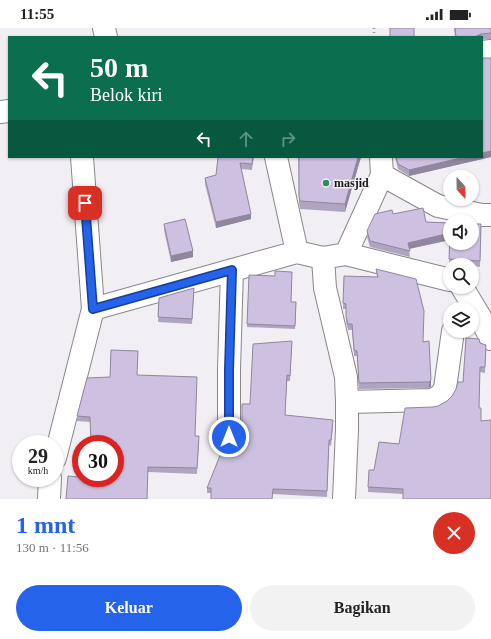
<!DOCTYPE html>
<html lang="id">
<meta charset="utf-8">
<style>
body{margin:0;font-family:Georgia,serif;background:#f2f2f2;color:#222;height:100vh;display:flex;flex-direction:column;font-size:15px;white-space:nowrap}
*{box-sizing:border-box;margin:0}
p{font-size:13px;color:#767676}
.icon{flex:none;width:22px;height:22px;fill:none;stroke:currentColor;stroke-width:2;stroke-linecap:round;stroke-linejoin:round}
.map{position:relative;height:471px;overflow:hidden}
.sheet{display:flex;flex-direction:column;background:#fff;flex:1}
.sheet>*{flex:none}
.guide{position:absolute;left:8px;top:8px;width:475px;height:122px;border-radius:0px;box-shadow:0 1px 3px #0004;background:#0b6e4f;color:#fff;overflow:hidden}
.needle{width:26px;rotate:158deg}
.controls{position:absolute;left:443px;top:142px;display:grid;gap:8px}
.controls a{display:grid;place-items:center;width:36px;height:36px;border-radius:50%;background:#fff;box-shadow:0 1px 3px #0004;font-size:20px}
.speed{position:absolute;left:12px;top:407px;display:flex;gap:8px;font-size:20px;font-weight:700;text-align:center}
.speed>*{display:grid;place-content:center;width:52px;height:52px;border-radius:50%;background:#fff;box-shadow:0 1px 3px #0004;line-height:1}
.speed small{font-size:10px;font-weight:400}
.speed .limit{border:6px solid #d22;background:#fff;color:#111}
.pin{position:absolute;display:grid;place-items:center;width:34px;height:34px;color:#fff;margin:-17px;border-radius:8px;box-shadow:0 2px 6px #0006}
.me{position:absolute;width:44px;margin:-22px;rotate:0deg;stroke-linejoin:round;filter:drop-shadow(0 0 3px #0008)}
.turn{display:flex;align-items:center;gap:14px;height:84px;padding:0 16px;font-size:18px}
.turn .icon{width:52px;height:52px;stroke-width:2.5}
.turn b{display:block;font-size:28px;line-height:34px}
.lanes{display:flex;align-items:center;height:38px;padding:0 16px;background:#0003;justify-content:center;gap:20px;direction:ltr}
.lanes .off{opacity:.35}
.round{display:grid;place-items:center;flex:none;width:42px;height:42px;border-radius:21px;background:#f2f2f2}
.headline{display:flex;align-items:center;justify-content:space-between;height:68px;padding:0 16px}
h1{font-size:24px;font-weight:800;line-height:30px;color:#2563eb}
.primary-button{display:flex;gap:8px;margin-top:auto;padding:8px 16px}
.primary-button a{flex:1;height:46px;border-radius:24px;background:#2563eb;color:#fff;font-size:16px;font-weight:800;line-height:46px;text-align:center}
.primary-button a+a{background:#f2f2f2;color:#222}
.status{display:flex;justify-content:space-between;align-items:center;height:28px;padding:0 20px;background:#fff;direction:ltr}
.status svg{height:11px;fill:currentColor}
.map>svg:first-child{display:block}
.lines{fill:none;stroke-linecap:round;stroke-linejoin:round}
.minor-casing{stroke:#89868a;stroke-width:24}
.path{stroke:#9b989c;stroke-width:2.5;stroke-dasharray:1 3;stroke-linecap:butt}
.minor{stroke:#fff;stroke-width:22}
.wall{fill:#b0a5c1}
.shaded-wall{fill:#90869d}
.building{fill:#cdc0e0;stroke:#90869d}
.route-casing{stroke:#184099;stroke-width:10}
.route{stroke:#2563eb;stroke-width:7}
.poi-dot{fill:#328c61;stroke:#f2eff4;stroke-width:1.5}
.labels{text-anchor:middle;stroke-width:3;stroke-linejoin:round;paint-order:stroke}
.poi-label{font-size:12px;font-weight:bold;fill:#191719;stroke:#f2eff4;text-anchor:start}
</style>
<div class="status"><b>11:55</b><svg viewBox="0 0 49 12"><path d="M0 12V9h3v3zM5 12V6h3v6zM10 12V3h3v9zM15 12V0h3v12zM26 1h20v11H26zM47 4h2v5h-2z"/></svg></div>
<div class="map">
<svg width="491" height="471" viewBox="0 0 491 471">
<rect width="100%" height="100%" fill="#f2eff4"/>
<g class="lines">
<defs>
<path id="minor" d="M104,0L106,9
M482,24L491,23
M0,84L9,83
M82,129L93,281
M276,129L297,224
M382,147L438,178L482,187H491
M346,226L450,252
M323,230L325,260L346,349L347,374V401L344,471
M462,259L480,289L491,311
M347,374L432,372L441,367L445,360L453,303
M229,409V341L232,242
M55,430L93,281L297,224L323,230L346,226L382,147L381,129
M49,471L50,450"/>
</defs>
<use href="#minor" class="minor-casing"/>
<path class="path" d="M374,0V9"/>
<use href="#minor" class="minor"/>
</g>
<path class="wall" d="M454,0H491V11H482V9H455Z
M491,30V131V129L409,148L398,141L395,129H482L483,31Z
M218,129H254L252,142L241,141L251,191L216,200L205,156V150L216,147Z
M298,129H361L345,184L300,181L299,175Z
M393,186L426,194L481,196L480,239L472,238V237H449L450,212L409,221L410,229L370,219L367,209V203Z
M164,196L193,229L171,234L164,202Z
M376,241L423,314L431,358L429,360L359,361L357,328H354L352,302H348L346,294V281H343L344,248L377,249Z
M249,247L296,277L295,301L247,299Z
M194,266L192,296L158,294L159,270Z
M480,315L486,317L485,345L480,344L479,380L481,393L403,466L368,464V459L374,442L433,379L438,378L447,373L452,368L463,354Z
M292,318L290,353H287L285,387L333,398L331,418L329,417L327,469L273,466L207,465V460L229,416L235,415L240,409L250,376Z
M137,347L195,408L199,414L197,446L148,444L115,450L90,394L77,393V388L110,349Z"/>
<path class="shaded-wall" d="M481,6V9H474V8Z
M491,123V129L409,148V142L465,129H482V125Z
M358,129H361L345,184V176Z
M251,186V191L216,200V194Z
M450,205V212L408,221V215Z
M193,223V229L171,234V228Z
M431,352V358L429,360V354Z"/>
<path class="building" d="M390,0H414V9H390Z
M455,0H491V5L481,6L474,9H456Z
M482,30H491V125V123L482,125Z
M218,129H253L252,136L240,135L251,186L216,194L205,150L216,147Z
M299,129H358L345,176L300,173L299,168Z
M396,129H465L409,142L398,136Z
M423,180L426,194L450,195V205L408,215L410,223L370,213L367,203L375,186L392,182L393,186Z
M185,191L193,223L171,228L164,196Z
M472,196H481L480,233L449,231L450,206V215H472Z
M376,241L416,251L424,283L423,314L429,313L431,352L429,354L359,355L357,323L354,322L352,296H348L346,289V276L343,275L344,248L378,249Z
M275,243L292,244L291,274H296L295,298L247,296L249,247L275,248Z
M194,260L192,291L158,289L159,270Z
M466,310L479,311L480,315L486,317L485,339H480L479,380H481V393L491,392V471H403V461L368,459L369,442H374L379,414L399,416L405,380L433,379L438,378L447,373L452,368L456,361L458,354H463Z
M292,313L290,348L287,347L285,387L333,392L331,412H329L327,463L273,461L272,471H211V460H207L225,415L229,416L235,415L240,409L242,404V376H250L253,316Z
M111,322L138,323L137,347L197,349L195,408H199L197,440L148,439L147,471H66L68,448L79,449L81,425V450H115V416H91L90,389L77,388L87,350L110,349Z"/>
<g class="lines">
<defs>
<path id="route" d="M85,175L93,281L232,242L229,342V409"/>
</defs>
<use href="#route" class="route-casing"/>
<use href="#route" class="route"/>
</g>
<circle class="poi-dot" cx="326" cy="155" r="4"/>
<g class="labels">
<g class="poi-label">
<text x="334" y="159">masjid</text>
</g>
</g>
</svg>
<div class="controls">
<a><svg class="needle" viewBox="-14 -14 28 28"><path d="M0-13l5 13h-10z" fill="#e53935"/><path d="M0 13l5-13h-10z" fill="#767676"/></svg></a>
<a><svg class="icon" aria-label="sound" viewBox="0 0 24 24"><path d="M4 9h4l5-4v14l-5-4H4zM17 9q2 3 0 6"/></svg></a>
<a><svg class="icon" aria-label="search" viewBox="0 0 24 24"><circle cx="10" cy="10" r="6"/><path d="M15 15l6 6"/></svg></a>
<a><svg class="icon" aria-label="layers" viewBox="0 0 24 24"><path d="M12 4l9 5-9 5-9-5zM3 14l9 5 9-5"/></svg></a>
</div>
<div class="speed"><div>29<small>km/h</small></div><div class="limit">30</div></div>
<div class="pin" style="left:85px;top:175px;background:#d93025"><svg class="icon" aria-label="arrive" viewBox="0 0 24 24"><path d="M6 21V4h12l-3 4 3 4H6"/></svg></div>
<svg class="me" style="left:229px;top:409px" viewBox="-20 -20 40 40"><circle r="17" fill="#2563eb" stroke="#fff" stroke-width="3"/><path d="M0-11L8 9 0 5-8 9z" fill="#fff"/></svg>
<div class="guide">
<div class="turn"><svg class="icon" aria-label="left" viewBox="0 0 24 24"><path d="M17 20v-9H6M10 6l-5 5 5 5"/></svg><div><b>50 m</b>Belok kiri</div></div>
<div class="lanes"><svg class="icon" aria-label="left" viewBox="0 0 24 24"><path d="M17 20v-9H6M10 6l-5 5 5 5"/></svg><svg class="icon off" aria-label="ahead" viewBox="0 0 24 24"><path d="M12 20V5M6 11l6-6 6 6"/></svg><svg class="icon off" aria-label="right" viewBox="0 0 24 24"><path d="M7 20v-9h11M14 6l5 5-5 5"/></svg></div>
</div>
</div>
<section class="sheet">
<div class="headline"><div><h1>1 mnt</h1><p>130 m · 11:56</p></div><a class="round" style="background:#d93025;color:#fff"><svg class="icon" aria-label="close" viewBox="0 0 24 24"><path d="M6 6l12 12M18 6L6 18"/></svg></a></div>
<div class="primary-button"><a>Keluar</a><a>Bagikan</a></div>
</section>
